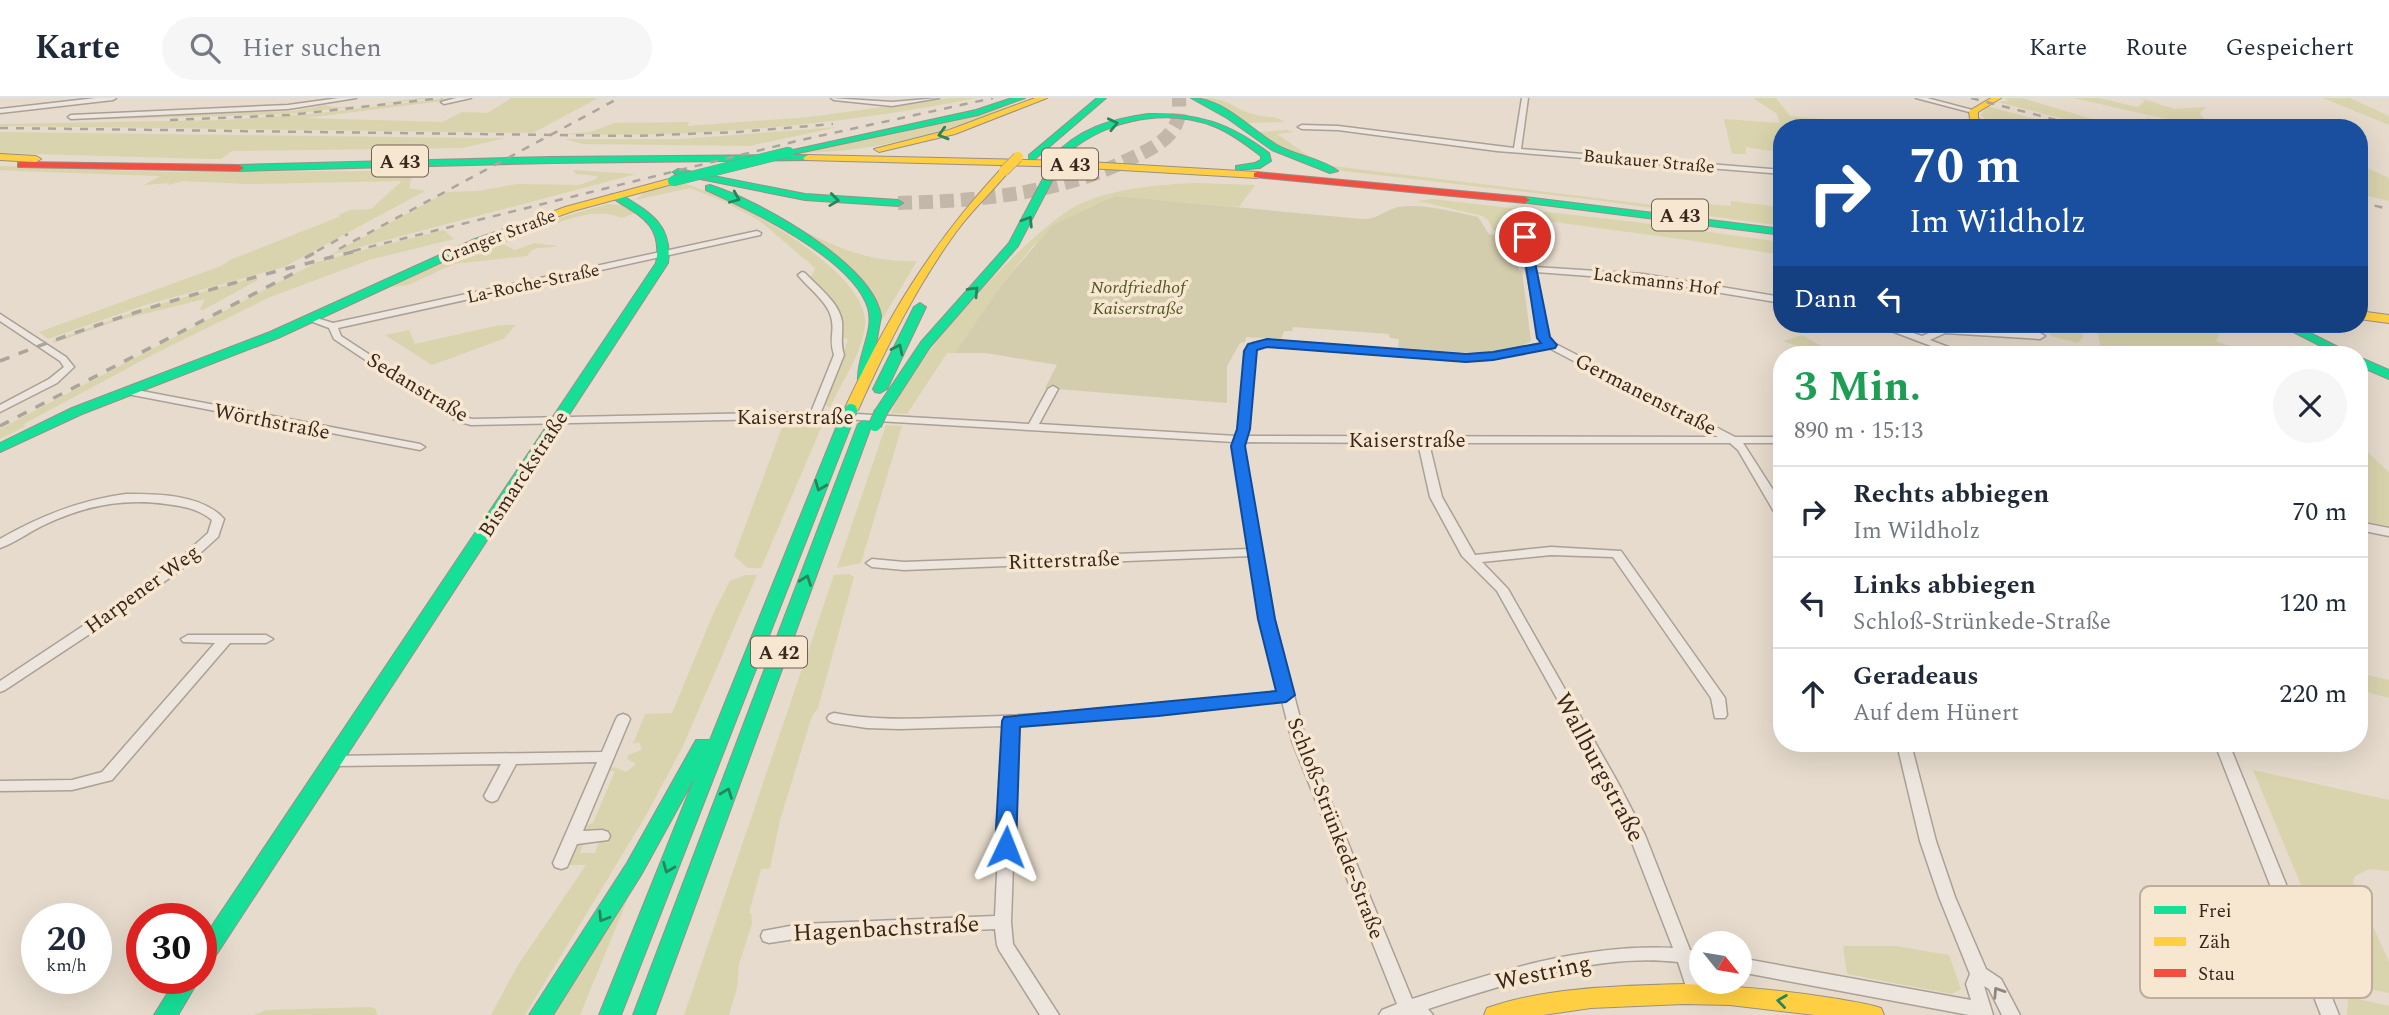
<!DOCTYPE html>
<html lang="de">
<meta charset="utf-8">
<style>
body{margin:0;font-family:Spectral,serif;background:#f6f6f7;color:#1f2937;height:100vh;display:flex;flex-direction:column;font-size:26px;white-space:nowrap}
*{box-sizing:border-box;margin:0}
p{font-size:23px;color:#747a83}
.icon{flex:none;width:38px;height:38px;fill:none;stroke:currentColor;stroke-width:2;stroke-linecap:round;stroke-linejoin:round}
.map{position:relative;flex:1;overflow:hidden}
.details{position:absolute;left:1773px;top:248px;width:595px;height:406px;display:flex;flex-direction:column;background:#fff;border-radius:28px;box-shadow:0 7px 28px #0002}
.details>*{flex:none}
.hud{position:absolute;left:1773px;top:21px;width:595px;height:214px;border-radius:28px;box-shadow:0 7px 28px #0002;background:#1a4fa0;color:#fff;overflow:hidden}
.needle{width:46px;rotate:120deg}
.buttons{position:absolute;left:1689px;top:833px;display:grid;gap:14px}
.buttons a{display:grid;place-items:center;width:63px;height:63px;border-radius:50%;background:#fff;box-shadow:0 7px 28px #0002;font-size:35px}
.speed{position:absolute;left:21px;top:805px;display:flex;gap:14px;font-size:35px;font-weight:700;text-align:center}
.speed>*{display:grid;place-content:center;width:91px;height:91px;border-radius:50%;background:#fff;box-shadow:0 7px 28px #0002;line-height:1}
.speed small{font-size:18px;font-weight:400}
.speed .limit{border:10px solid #d22;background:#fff;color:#111}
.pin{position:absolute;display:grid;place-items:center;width:60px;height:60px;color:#fff;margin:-30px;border:4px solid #fff;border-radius:50%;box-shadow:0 2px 7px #0007}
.me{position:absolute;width:77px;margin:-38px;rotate:2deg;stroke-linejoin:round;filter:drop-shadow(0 0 5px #0008)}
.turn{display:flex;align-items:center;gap:24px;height:147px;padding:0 21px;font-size:32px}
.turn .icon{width:91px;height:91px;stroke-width:2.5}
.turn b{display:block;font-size:49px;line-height:60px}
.then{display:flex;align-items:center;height:66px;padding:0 21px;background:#0003;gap:14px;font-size:26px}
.round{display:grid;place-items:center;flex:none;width:74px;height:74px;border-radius:37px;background:#f6f6f7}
.head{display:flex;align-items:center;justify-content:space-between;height:119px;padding:0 21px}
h1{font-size:42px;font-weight:700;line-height:52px;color:#1e9e55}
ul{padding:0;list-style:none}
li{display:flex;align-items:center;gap:21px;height:91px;padding:0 21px;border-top:2px solid #e0e1e3}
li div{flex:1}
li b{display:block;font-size:26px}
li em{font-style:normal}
header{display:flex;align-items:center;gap:42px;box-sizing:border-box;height:98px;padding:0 35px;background:#fff;border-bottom:2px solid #e0e1e3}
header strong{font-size:33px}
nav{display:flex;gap:38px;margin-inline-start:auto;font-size:24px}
.search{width:490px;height:63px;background:#f6f6f7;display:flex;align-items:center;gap:18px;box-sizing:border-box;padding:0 24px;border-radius:38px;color:#747a83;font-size:26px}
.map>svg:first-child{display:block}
.green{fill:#d9d4ad}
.cemetery{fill:#d3cdad}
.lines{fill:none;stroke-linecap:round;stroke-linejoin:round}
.highway-tunnel{stroke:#c3b7a9;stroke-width:14;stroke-dasharray:14 7;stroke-linecap:butt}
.street-casing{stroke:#aba095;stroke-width:3}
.fast-casing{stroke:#9a8f85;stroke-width:2}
.slow-casing{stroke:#9a8f85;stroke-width:2}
.jam-casing{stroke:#9a8f85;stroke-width:2}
.street{fill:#ede6de;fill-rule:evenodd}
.fast{fill:#16e098;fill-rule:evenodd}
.slow{fill:#ffcf43;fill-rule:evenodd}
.jam{fill:#f24e42;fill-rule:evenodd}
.rail-far1{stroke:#aca59e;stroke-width:2.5;stroke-dasharray:8 8;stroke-linecap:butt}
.rail{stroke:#aca59e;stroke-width:3.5;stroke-dasharray:10 10;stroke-linecap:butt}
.fast-bridge-far1-casing{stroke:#9a8f85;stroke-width:11;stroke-linecap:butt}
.fast-bridge-casing{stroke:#9a8f85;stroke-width:14;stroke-linecap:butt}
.slow-bridge-casing{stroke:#9a8f85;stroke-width:11;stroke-linecap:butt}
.fast-bridge-far1{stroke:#16e098;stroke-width:10}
.fast-bridge{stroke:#16e098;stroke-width:12}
.slow-bridge{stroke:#ffcf43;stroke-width:10}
.oneway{stroke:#28845a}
.oneway2{stroke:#93867e}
.route{fill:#1a73e8;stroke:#114b97;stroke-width:2}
.labels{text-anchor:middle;stroke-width:7;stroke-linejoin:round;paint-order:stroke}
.far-street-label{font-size:18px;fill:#39271d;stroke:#f7e7d1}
.far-park-label{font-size:18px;font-style:italic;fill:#515722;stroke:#f7e7d1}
.shield{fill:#f7e7d1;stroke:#726153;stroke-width:2}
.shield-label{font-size:19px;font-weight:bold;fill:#39271d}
.street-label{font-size:21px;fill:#39271d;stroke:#f7e7d1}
.near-street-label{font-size:24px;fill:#39271d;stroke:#f7e7d1}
.key{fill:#f7e7d1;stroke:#bead9b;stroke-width:2}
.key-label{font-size:19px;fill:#39271d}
</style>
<header>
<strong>Karte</strong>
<div class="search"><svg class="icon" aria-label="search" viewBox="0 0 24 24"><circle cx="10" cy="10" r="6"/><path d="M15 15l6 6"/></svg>Hier suchen</div>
<nav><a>Karte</a><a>Route</a><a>Gespeichert</a></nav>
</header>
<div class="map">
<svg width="2389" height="917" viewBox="0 0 2389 917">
<rect width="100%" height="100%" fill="#e6dbcc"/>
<path class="green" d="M422,0H434L287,16L81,22L83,19L294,13L325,7C338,14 402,2 422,0Z
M448,0H466L306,20L442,24L462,14L488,15L511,0H598L533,35L0,28V26L225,22L311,16Z
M949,0H977C839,27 701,40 561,36L590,34L615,25L689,24L688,28L809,19Z
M1035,0C951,31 891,53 800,55L975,18Z
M1205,0C1229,0 1233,11 1253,16C1264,20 1275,17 1285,24L1246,25L1204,2Z
M1753,0H1776L1790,18L1824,21L1842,26L1924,30H1782L1781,49L1771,53L1746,49V56H1732L1724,21L1780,25L1777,16Z
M2007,0H2022L2112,27L2139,28L2147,20L2196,30H2099L1998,4L2009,3L2005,1Z
M2073,0H2099L2137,9L2134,12L2145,3L2140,0L2174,11L2206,9L2200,15L2202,19L2220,30H2207Z
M2323,0H2350L2389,18V27Z
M1987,8L2068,30H2028L1989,25L1981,17Z
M838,29L749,48L583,46L565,41H682Z
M1287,32L1294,34L1277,36L1307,57L1332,68L1670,109V103L1731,108V103L1781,109V128L1595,102L1343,73C1313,65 1285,52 1259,34Z
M0,34L476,40H506L462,50L232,53L221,61H210L0,55Z
M2359,66L2389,80V103L2359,96V77L2361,75Z
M0,68L168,74L389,73L412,78L409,90L425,93L284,169L145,207L48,241L39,234L221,168L230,162L341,118L338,117L350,112L371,111L402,83L248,86L183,83L168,87L169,85L144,87L160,78L15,73L0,72Z
M573,72L636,76L330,157L447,94L478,93L517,86L579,87L596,81L597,78L576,76Z
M682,85C728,97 869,172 865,226C863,255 841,284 830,310L824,306L848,242L840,238L841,229L810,181L815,170L760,123L725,104L690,90L635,102L645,94Z
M1195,85L1255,87L1239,109L1115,98L1033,148L1002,186L955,255H947L907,316L891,315C909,265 1032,128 1080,106C1116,90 1156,87 1195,85Z
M1432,101L1635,124L1781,144V157L1688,142L1501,117L1502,124L1519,126L1520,136L1500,135L1493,132L1488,122L1483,118L1418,103Z
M607,106L622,107L635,115L622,120C593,107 559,125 531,135L527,133L532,128Z
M784,123C830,146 864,165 917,163L881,223L876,202Z
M444,132L454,141L369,162L270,199L154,256L22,327L26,328L0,341V331L317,164L325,162L329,165L328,162L340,158Z
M512,138L519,139L502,146L515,152L534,145L557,148C547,152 535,145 527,158L454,166L408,187L391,189L474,150Z
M256,179L258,182L203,212L200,211L205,201L119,222L54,245L52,243L143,211Z
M2045,226H2082L2083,239L2078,245L2051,238Z
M2096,226H2199L2216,228L2219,237L2216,243C2230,250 2245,248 2256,257H2102Z
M500,227H516L503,241L432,267L385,237L409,232L415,246Z
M1802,237L1837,257H1822L1783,243Z
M824,323L761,470H748L734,458L784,324Z
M886,327L902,328L861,465L837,470Z
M2359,346L2389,374V428L2359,422Z
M849,476L854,479L818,610L812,618L780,722L770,770L761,771L749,815H751L752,826L739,866L737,890L729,917H684L834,477Z
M746,477H757L682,650L645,719L525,917H491L518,867L586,767H567L575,750L584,744L580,755H595L599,744H605L611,733H588L584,728L593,725L615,673H608L614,669L626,674L636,666L627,661L628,657L642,652L639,644L633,646L645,616L672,615L714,514L730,483Z
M2359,575L2389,582V600L2359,592Z
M2253,672L2389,702V773L2369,771L2355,778L2353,784L2389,864V895L2342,885Z
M628,800L580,917H552Z
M1843,848H1896L1949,857L1961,891L1952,896L1847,876Z
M2348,899L2389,908V917H2347Z
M370,909L376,911L377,917H254L266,912Z"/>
<path class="cemetery" d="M1115,98L1362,121C1378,122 1384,112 1399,109C1423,105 1454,114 1478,119L1489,136L1517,141L1521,164L1518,167V172L1522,173L1531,243C1506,261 1430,252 1398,250L1399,241L1390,240L1389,236L1293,229L1292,233H1284L1281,241L1246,239L1245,244L1240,245L1227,268V305L1045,290L1057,267L986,255H955L1002,186L1053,127Z"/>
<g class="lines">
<path class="highway-tunnel" d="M898,105C979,103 1060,96 1134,59C1151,51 1172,41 1178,21C1180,15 1179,7 1179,0"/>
<defs>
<path id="street" d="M96,0H116L113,2L0,15V11Z
M339,0H356L288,11L71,21L68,19L71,17L288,7Z
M456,0H471L444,6L441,4Z
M831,0L892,4L939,0L892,8L834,2Z
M1522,0H1528L1521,51L1782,72V76L1497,53L1338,32L1302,31L1298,29L1302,27L1338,28L1514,50Z
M1916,0H1927L1976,13L1973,15Z
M1520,127L1527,129L1535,169L1643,176L1782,199V205L1643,182L1536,174L1550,243L1735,339H1782V345H1743L1782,406V420L1776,417L1738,352L1730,345H1429L1442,399L1475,457L1551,449L1621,453L1725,600L1727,617L1725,620H1715L1711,600L1613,459L1551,457L1482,464L1508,491L1617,683L1645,737L1690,852L1701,853V867L1695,866L1704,893L1701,898L1695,900L1689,898L1678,864C1596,854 1505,887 1428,911L1433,917H1379L1382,912L1397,906L1292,643L1282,603L1127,619L1018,627L1011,824L1013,846L1059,917H1040L999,852L997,847L995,831L801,840L769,845L763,843L761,838L763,833L801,826L995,818L1004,628L900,631L867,630L834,625L829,623L827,620L829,617L834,615C880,624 925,620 972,619C1075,616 1177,605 1279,594L1260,521L1250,458L904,472L872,469L866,465L872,461L904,464L1249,451L1233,348L1234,344L826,320L471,327L457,323L334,241L329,230L305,221L310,218L333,225L757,133L761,135L760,137L338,230L341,238L465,319L472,321L811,314L834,257C829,241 834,236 832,223C830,205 808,190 798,177L802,174L805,175C817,188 840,205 842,224C843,236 840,245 844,257L821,314L1029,326L1048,291L1053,288L1058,291L1039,326L1236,338L1239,331L1245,253L1253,245L1267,242L1466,257L1493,255L1541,246L1526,171ZM1267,248L1466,263L1493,261L1549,250L1718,339L1247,338L1249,331L1255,254L1259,249ZM1245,344L1418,345L1430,399L1462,458L1497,493L1603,683L1629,737L1673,850C1584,846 1496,873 1412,901L1306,643L1274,521L1243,348Z
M0,216L66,259L74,269L57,285L0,314V307L49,281L64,269L60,263L0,223Z
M1873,226H1886L1922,238L1944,229L2040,235L2045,238L2040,241L1945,235L1930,242L1969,257H1955Z
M126,290L420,346L425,349L420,352L122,295L121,293Z
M126,396C157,396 202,396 224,421L218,439L187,467L126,512L5,592L0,594V583L116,506L179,461L208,435L212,422C199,411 183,408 166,406C123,400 83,408 44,427C29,434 15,445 0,450V441C40,418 80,402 126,396Z
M2359,424L2389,430V438L2359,432Z
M188,537H266L273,541L266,545H230L112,682L72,692L0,693V683L72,682L102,674L215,545L183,544L181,541Z
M623,616L628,618L630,621L583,733L602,732L608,734L610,738L608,742L577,746L567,769L561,771L555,769L553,765L597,664L516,666L497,702L492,704L487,702L484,698L501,666L333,668L328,667L326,663L328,659L333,658L602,654L616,621L618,618Z
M1897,646H1911L1936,743L1955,799L1986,871L2001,881L2020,917H2002L1989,891L1984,888L1993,917H1969L1740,874V860L1971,902L1966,886L1970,876L1939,799L1920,743Z
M2215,646H2229L2339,917H2321Z"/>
<path id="fast" d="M1012,0H1025L978,17L789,57L784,54L976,12Z
M1097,0H1106L1035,61H1029V57Z
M1191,0C1223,0 1250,31 1277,47C1296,58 1321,60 1338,73L1330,75L1272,52L1227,20Z
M1148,16C1199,15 1229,25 1269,55L1271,63L1260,70L1236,72V68L1255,65L1261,62V58C1247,47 1232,36 1216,29C1163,8 1099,23 1060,62L1052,60C1077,31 1111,21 1148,16Z
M808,57L813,60L811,62L551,65L239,73L234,70L239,67L551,59Z
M678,71L805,96L898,102L903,105L898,108L805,102L675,76L673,74Z
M1051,72L1056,75L1018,148L930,249L886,317H876L874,314L921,244L1009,145L1046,75Z
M710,87C758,102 873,166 881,218L869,286L864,287L858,283C856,259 875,233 868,210C853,161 751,112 706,92V88Z
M612,96H620C649,114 673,126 668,165L209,868L201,871V844L656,165C663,127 641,118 612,100Z
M1525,99L1782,131V137L1521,104V100Z
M513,128L517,129V133L483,145L278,240L82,316L0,354V345L72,310L270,234L475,141Z
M920,205L926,209L887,291L880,295L875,294L873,291L914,209Z
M2277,226H2292L2354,257H2339Z
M2359,259L2389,272V281L2359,268Z
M845,321L852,325L621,917H599L695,679L641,777L553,917H529L627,765L696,642H710L838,325Z
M865,322L872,326L655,917H633L858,326Z
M177,880H200L178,917H154Z"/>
<path id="slow" d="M1035,0H1047L955,36L879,54L874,51L949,32Z
M1991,0H2001L1978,14V20L1987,30H1978L1970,21L1969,13Z
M0,56L36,58L41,61L36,64L0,62Z
M808,57L1071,63L1257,74L1262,77L1257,80L1071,69L805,62L803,60Z
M1001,71L1009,73C992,94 972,112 956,134C916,189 886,250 858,312L851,316L846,315L844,312C888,218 930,148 1001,71Z
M673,80L678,83L676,85L573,113L517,133L508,131L565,109Z
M2359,213L2389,217V225L2359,221Z
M1684,886C1734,888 1783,892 1832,900C1849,903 1866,905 1881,910L1884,917H1815L1730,907L1684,906L1591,910L1543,917H1484L1487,910C1546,889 1621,888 1684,886Z"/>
<path id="jam" d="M21,64L239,67L244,70L239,73L18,69V65Z
M1257,74L1525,99L1530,102L1525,105L1254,79V75Z"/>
</defs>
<use href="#street" class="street-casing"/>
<use href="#fast" class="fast-casing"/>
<use href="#slow" class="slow-casing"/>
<use href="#jam" class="jam-casing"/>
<use href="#street" class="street"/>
<use href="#fast" class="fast"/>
<use href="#slow" class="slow"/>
<use href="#jam" class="jam"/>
<path class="rail-far1" d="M1971,0L2088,30
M170,22L289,17L442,0
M0,30L634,38L738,34L833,26
M2359,104L2389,111
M339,151L619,0
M317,153L348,136
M353,153L801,42L993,0"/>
<path class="rail" d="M305,160L320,152
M0,263C118,216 238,182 360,152
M0,328L296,174"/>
<defs>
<path id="fast-bridge-far1" d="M1051,75L1057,60
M673,83L789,54"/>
<path id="fast-bridge" d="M845,325L851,312
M875,327L881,314"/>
<path id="slow-bridge" d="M1004,73L1018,59"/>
</defs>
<use href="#fast-bridge-far1" class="fast-bridge-far1-casing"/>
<use href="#fast-bridge" class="fast-bridge-casing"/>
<use href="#slow-bridge" class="slow-bridge-casing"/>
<use href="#fast-bridge-far1" class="fast-bridge-far1"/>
<use href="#fast-bridge" class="fast-bridge"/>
<use href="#slow-bridge" class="slow-bridge"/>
</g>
<defs><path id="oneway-chevron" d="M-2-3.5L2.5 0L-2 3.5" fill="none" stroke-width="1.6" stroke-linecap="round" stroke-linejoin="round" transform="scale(1.75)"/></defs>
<g class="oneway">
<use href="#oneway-chevron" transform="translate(1113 26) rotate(-12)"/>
<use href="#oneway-chevron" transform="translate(943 36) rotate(164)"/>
<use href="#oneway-chevron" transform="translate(735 100) rotate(23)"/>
<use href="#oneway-chevron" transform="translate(834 102) rotate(7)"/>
<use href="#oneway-chevron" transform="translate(1028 123) rotate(-58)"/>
<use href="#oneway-chevron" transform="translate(974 193) rotate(-46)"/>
<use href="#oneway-chevron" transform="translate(898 251) rotate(-64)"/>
<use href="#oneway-chevron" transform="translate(820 388) rotate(112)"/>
<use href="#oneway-chevron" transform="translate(806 482) rotate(-70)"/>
<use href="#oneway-chevron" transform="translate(727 695) rotate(-69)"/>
<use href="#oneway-chevron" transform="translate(668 770) rotate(112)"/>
<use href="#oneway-chevron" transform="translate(603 819) rotate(122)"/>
<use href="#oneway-chevron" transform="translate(1782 903) rotate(-172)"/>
</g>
<use class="oneway2" href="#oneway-chevron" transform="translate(1998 894) rotate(-123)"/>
<path class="route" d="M1521,136L1530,139L1550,239L1557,247L1555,250L1493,262L1466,264L1267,249L1257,252L1250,331L1245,348L1275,521L1295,597L1286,604L1158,618L1020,629L1016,749L1013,754L1006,757L998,754L995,749L1002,623L1004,619L1276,593L1258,521L1231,348L1237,331L1244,253L1248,246L1267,241L1466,256L1493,254L1541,245L1537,240Z"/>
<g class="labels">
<g class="far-street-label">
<text transform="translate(1649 63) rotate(5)" y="6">Baukauer Straße</text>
<text transform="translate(498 138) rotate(-21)" y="6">Cranger Straße</text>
<text transform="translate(1656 183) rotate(7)" y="6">Lackmanns Hof</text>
<text transform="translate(533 185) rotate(-12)" y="6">La-Roche-Straße</text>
</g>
<g class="far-park-label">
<text x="1138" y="195">Nordfriedhof<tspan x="1138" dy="21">Kaiserstraße</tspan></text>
</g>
<g class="shield">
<rect x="372" y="47.5" width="56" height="31" rx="5"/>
<rect x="1042" y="50.5" width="56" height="31" rx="5"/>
<rect x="1652" y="101.5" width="56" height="31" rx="5"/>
<rect x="751" y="538.5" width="56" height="31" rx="5"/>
</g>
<g class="shield-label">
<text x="400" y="70">A 43</text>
<text x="1070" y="73">A 43</text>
<text x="1680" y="124">A 43</text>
<text x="779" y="561">A 42</text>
</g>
<g class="street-label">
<text transform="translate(418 289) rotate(31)" y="7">Sedanstraße</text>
<text transform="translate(1646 296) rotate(27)" y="7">Germanenstraße</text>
<text x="795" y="326">Kaiserstraße</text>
<text transform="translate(272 323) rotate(11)" y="7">Wörthstraße</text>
<text x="1407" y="349">Kaiserstraße</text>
<text transform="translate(523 376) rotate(-57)" y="7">Bismarckstraße</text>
<text transform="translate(1064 462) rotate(-2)" y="7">Ritterstraße</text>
<text transform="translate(142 491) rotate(-36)" y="7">Harpener Weg</text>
<text transform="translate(1336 730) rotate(69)" y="7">Schloß-Strünkede-Straße</text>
</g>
<g class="near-street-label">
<text transform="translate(1600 669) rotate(62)" y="8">Wallburgstraße</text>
<text transform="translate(886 830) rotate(-3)" y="8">Hagenbachstraße</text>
<text transform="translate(1543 874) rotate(-12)" y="8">Westring</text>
</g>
</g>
<rect x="2140" y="788" width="232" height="112" rx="10" class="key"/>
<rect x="2154" y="808" width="32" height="8" fill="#16e098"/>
<rect x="2154" y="839" width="32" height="9" fill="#ffcf43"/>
<rect x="2154" y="871" width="32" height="8" fill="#f24e42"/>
<g class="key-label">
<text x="2198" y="819">Frei</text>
<text x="2198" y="850">Zäh</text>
<text x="2198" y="882">Stau</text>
</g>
</svg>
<div class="buttons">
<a><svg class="needle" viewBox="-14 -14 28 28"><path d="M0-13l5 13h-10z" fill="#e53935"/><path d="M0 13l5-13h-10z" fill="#747a83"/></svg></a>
</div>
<div class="speed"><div>20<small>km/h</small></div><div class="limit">30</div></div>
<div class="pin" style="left:1525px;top:139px;background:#d93025"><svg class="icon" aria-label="arrive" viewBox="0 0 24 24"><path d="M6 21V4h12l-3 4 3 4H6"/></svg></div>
<svg class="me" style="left:1006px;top:749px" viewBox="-20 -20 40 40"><path d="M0-17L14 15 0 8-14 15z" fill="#1a73e8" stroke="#fff" stroke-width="4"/></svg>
<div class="hud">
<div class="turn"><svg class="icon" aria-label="right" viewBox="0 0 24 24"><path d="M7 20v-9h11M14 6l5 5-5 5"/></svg><div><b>70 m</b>Im Wildholz</div></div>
<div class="then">Dann<svg class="icon" aria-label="left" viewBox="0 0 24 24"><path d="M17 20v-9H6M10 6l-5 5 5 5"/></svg></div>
</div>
<section class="details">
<div class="head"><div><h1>3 Min.</h1><p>890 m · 15:13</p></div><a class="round"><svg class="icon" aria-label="close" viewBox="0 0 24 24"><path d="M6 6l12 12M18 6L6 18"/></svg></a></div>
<ul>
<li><svg class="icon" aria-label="right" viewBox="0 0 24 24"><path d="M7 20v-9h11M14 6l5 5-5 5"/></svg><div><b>Rechts abbiegen</b><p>Im Wildholz</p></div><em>70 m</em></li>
<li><svg class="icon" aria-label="left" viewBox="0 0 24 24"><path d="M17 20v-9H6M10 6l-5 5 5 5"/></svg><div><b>Links abbiegen</b><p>Schloß-Strünkede-Straße</p></div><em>120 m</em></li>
<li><svg class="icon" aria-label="ahead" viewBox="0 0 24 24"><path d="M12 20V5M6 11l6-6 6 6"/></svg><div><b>Geradeaus</b><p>Auf dem Hünert</p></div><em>220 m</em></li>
</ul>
</section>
</div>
